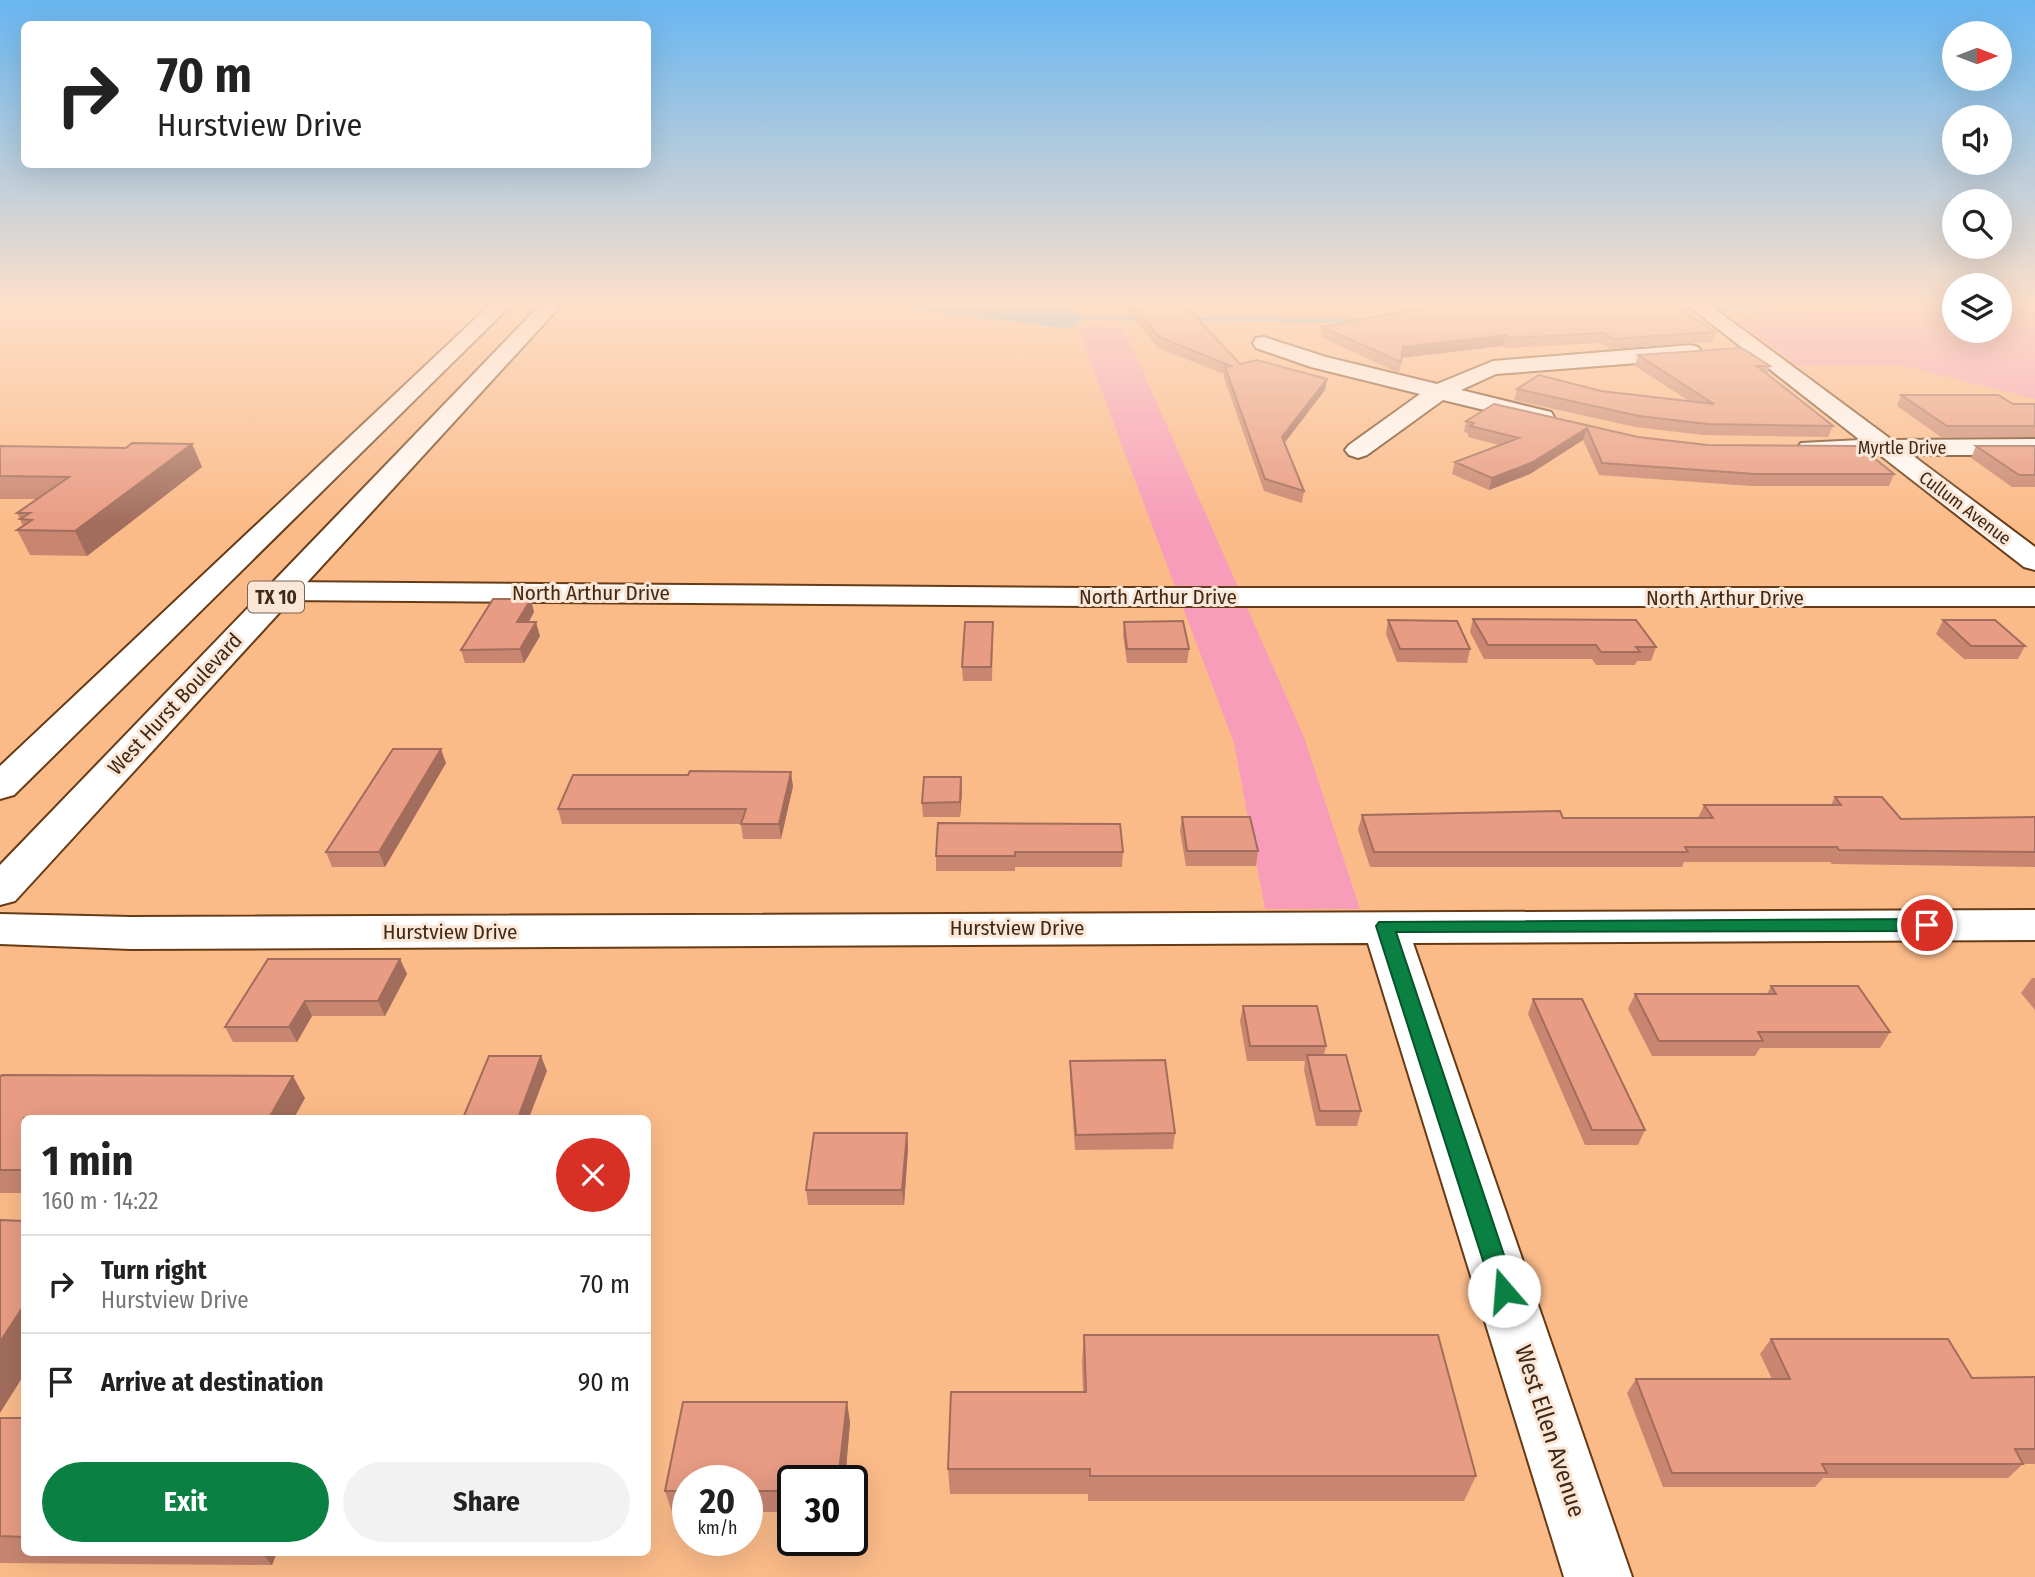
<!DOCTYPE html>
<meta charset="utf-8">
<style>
body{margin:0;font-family:"Fira Sans Condensed",sans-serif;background:#f2f2f2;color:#222;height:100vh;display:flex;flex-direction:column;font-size:26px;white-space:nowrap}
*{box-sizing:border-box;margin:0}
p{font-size:23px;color:#767676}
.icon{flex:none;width:38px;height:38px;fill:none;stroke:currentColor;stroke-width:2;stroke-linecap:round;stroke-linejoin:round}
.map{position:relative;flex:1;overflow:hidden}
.panel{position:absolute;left:21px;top:1115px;width:630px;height:441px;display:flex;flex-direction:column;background:#fff;border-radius:10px;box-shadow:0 7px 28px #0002}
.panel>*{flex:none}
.banner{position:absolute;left:21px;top:21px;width:630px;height:147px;border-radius:10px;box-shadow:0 7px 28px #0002;background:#fff;color:#222;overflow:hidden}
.needle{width:46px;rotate:90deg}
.buttons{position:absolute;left:1942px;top:21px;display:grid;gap:14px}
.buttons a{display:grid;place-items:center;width:70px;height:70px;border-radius:50%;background:#fff;box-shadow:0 7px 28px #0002;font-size:35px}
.speed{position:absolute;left:672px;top:1465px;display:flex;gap:14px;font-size:35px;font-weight:700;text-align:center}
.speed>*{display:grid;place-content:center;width:91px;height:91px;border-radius:50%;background:#fff;box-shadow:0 7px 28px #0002;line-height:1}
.speed small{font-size:18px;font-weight:400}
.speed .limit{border:4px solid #111;border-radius:10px;background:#fff;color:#111}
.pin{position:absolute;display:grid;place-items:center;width:60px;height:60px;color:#fff;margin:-30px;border:4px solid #fff;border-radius:50%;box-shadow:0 2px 7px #0007}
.me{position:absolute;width:77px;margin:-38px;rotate:342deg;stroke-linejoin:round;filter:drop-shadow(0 0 5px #0008)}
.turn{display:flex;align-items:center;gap:24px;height:147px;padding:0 21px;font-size:32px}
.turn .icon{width:91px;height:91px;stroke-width:2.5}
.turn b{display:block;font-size:49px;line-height:60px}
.round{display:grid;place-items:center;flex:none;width:74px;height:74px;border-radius:37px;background:#f2f2f2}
.summary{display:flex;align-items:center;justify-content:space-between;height:119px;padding:0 21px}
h1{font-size:42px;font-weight:700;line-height:52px}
.button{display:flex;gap:14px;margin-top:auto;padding:14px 21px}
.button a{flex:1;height:80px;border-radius:42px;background:#0b8043;color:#fff;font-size:28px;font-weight:700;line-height:80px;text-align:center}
.button a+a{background:#f2f2f2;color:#222}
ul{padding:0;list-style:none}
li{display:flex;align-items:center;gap:21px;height:98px;padding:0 21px;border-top:2px solid #e0e0e0}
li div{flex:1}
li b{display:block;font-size:26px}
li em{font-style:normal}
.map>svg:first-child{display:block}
.green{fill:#f79dba}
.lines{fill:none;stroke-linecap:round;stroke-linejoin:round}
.stream{fill:#47baff;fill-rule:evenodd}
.river{fill:#47baff;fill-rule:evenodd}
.minor-casing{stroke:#663b15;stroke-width:4}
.major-casing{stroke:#663b15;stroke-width:4}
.minor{fill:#fff;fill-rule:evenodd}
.major{fill:#fff;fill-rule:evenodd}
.wall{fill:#c88671}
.shaded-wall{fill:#a26d5c}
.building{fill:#e89c83;stroke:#a26d5c;stroke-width:2}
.route{fill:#0b8043;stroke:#07532c;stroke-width:2}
.labels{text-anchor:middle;stroke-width:6;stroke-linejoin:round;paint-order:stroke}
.far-street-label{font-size:18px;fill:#422915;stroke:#fbe7d8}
.shield{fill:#fbe7d8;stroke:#7a6250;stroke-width:2}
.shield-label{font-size:19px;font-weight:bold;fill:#422915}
.street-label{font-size:21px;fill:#422915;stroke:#fbe7d8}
.near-street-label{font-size:24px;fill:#422915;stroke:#fbe7d8}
</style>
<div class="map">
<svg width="2035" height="1577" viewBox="0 0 2035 1577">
<rect width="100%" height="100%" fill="#fbbb89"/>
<path class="green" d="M1930,306H1955V331H2000V306H2035V399L1905,366H1798L1732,317Z
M1077,326H1123L1304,737L1360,909H1265L1234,743Z"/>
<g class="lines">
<path class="stream" d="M1819,303H1849L1846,305L1671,314L1668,312L1671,310Z
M1066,316L1148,317L1151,319L1148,321L1064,319L1063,318Z
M1185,318L1365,319L1368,321L1365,323L1183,321V319Z"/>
<path class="river" d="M914,303C967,301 1026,298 1077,311L1082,318L1077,325L1066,328L930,312L919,310Z"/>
<defs>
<path id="minor" d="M1685,303H1707L1892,440L2035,439V455H1912L2035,547V570L2024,567L1880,455L1801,453L1797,448L1801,443L1860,440Z
M1264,337L1326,357L1437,384L1493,361L1690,345L1698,347L1701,352L1698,357L1690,359L1496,374L1461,390L1551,412L1554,417L1551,422L1542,424L1443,400L1367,455L1358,458L1349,455L1345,450L1349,445L1420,394L1311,367L1256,348L1253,343L1256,338Z
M281,582L1087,588H2035V606H1087L281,600L270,598L266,591L270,584Z
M2035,910V940L1413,943L1632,1577H1564L1368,943L131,949L0,944V914L131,917Z"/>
<path id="major" d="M492,303H513L14,795L0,799V766Z
M542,303H563L15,901L0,905V865Z"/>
</defs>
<use href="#minor" class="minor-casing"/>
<use href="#major" class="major-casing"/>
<use href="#minor" class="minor"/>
<use href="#major" class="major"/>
</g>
<path class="wall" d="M1122,303H1183L1240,364L1325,390L1284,443L1304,491L1302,503L1264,491L1224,378V374L1158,348Z
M1429,303H1670L1716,332L1713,342L1610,349L1601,343L1506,348L1503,346L1402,357L1399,373L1321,337L1322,327L1430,306Z
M1638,355L1770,366L1767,374L1833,426L1828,437L1703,435L1635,427L1514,400L1517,389L1601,391L1689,401L1635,366Z
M1901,395L2013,404H2035V437H1941L1897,406Z
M1494,404L1638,437L1894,474L1889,486H1751L1599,475L1583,440L1530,474L1489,490L1452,474L1455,462L1499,445L1468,437V433L1464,432L1466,421Z
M192,444L202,467L87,556L30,555L17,530L23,526L17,513L37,499H0V446L126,448Z
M1976,446H2035V487H2012L1971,458Z
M534,612L528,622L540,636L524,663H465L461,650Z
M1473,619L1656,647L1651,661H1637L1635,665H1596L1592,659H1484L1470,632Z
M1388,620L1470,649L1467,663L1397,662L1386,634Z
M1943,620L2025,646L2018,659H1964L1936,634Z
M993,622L992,681H963L962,667Z
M1124,622L1189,649L1187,663H1127L1123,635Z
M446,763L385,867H332L326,852Z
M688,775L793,786L781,839H743L741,824H562L558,809Z
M962,791L960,817H923L922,803Z
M1835,797L1901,819L2035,817V867L1832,864L1830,862H1684L1682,867H1370L1358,830L1362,815L1563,818H1698L1704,805H1831Z
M1182,817L1258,851L1256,866H1186L1180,831Z
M938,823L1123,852L1122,867H1015V871H936V856Z
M400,959L407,974L385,1016H312L297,1042H233L225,1027Z
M2032,978H2035V1010L2021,993Z
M1771,986L1890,1032L1880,1048H1760L1755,1056H1652L1628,1009L1635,994H1767Z
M1533,999L1645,1130L1638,1145H1585L1528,1014Z
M1243,1006L1326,1046L1324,1055L1361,1111L1357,1126H1316L1304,1070L1305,1061H1247L1240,1021Z
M1070,1061L1175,1133L1173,1149L1075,1150L1070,1077Z
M0,1077L305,1098L294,1118H24V1193H0Z
M907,1133L908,1148L904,1205H808L806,1190Z
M1084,1335L1476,1476L1464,1501H1088V1494H950L948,1469L1083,1392L1082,1362Z
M1771,1339L1972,1378L2035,1377V1464H2023L2008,1478H1823L1815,1487H1663L1627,1393L1636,1379H1772L1760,1354Z
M847,1402L850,1423L845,1480H793V1512H747V1480H688V1512H672L665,1491Z
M0,1418H24V1552H277L272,1565L0,1563Z"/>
<path class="shaded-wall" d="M1506,335L1503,346L1401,358L1403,347Z
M1327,379L1325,390L1280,449L1282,437Z
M1587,428L1583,440L1530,474L1489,490L1492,478Z
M192,444L202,467L87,556L75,531Z
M531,599L534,612L521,636L517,622Z
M536,622L540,636L524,663L520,649Z
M441,749L446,763L385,867L379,852Z
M791,772L793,786L781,839L779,824Z
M961,777L962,791L960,817V802Z
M400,959L407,974L385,1016L378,1001Z
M305,1001L312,1016L297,1042L289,1027Z
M541,1056L547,1071L529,1118H518Z
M293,1076L305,1098L294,1118H269Z
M907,1133L908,1148L904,1205L902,1190Z
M24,1305V1375L0,1413V1342Z
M847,1402L850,1423L845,1480H838Z
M261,1552H277L272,1565Z"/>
<path class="building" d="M1130,303H1183L1240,364L1257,360L1327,379L1282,437L1304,491L1265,479L1225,367L1231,366L1159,337Z
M1432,303H1670L1716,332L1613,339L1604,333L1509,338L1506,335L1403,347L1401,362L1322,327L1432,306Z
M1742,348L1770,366H1757L1833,426L1707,424L1639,416L1517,389L1539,375L1601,391L1714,404L1638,355Z
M1901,395H1998L2013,404H2035V426H1947Z
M1494,404L1638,437L1707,445L1859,446L1894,474H1755L1602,463L1587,428L1533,462L1492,478L1455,462L1519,438L1470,426L1474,423L1466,421Z
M132,443L192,444L75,531L17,530L32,520L20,519L30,513H17L69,477L0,476V446L126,448Z
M1976,446H2035V475H2019Z
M493,599H531L517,622H536L520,649L461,650Z
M1473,619L1636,620L1656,647H1636L1640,652H1601L1596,645H1488Z
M1388,620L1457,621L1470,649H1400Z
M1943,620H1995L2025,646H1971Z
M1183,621L1189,649H1127L1124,622Z
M965,622H993L991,667H962Z
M393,749H441L379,852H326Z
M690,771L791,772L779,824H741L746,809H558L573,775H688Z
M924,777H961L960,802L922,803Z
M1835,797H1882L1901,819L2035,817V852L1839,850L1837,847H1685L1688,852H1374L1362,815L1560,811L1563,818H1713L1704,805H1841Z
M1182,817H1250L1258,851H1187Z
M938,823L1120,824L1123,852H1015V856H936Z
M268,959H400L378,1001H305L289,1027H225Z
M1771,986H1858L1890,1032H1758L1763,1041H1659L1635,994H1776Z
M1533,999H1582L1645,1130H1592Z
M1243,1006H1317L1326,1046H1250Z
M1307,1055H1346L1361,1111H1320Z
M489,1056H541L518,1118H463Z
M1165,1060L1175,1133L1076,1135L1070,1061Z
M2,1075L293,1076L269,1118H24V1170H0V1077Z
M814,1133H907L902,1190H806Z
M0,1220L24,1221V1305L0,1342Z
M1084,1335H1438L1476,1476H1090V1469H948L951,1392H1086Z
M1771,1339H1948L1972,1378L2035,1377V1449H2015L2023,1464H1822L1827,1473H1672L1636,1379H1790Z
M683,1402H847L838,1480H793V1491H747V1480H688V1491H665Z
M0,1418H24V1537L0,1536Z"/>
<linearGradient id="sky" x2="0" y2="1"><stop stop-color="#67b6f1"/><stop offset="0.58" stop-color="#fde0ca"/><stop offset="1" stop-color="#fde0ca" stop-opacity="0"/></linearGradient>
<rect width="2035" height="524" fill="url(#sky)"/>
<path class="route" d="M1927,919L1933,921L1936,925L1933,930L1927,931L1396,932L1516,1291L1512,1298L1504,1302L1495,1298L1376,926L1379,922Z"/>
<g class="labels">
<g class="far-street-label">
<text x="1902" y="454">Myrtle Drive</text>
<text transform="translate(1965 508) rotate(37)" y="6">Cullum Avenue</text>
</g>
<rect class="shield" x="248" y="581.5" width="56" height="31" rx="5"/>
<g class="shield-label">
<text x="276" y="604">TX 10</text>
</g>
<g class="street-label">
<text x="591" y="600">North Arthur Drive</text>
<text x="1158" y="604">North Arthur Drive</text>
<text x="1725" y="605">North Arthur Drive</text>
<text transform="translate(175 704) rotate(-47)" y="7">West Hurst Boulevard</text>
<text x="1017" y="935">Hurstview Drive</text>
<text x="450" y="939">Hurstview Drive</text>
</g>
<g class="near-street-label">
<text transform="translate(1550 1431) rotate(72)" y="8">West Ellen Avenue</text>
</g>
</g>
</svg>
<div class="buttons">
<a><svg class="needle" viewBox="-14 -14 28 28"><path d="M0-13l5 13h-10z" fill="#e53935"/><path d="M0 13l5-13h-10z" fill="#767676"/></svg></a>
<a><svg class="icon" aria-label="sound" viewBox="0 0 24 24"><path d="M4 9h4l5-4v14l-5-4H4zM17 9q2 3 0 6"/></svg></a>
<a><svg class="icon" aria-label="search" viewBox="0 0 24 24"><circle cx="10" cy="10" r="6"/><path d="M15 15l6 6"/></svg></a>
<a><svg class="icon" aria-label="layers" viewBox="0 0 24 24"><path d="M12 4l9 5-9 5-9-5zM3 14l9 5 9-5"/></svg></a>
</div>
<div class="speed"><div>20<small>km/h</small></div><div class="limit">30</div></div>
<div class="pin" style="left:1927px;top:925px;background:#d93025"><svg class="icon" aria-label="arrive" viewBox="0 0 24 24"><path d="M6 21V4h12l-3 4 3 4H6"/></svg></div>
<svg class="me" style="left:1504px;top:1291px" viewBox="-20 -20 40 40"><circle r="19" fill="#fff"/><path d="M0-13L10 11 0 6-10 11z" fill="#0b8043"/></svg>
<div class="banner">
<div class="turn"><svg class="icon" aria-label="right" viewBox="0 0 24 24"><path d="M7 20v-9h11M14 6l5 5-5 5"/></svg><div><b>70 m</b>Hurstview Drive</div></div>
</div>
<section class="panel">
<div class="summary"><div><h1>1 min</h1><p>160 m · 14:22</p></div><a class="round" style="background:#d93025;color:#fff"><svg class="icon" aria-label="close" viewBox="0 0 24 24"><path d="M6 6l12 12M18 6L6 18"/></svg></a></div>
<ul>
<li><svg class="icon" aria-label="right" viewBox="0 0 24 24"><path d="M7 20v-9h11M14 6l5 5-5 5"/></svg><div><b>Turn right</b><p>Hurstview Drive</p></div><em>70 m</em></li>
<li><svg class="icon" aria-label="arrive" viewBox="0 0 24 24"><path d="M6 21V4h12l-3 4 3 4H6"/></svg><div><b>Arrive at destination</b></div><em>90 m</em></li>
</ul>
<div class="button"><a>Exit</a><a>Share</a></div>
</section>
</div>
